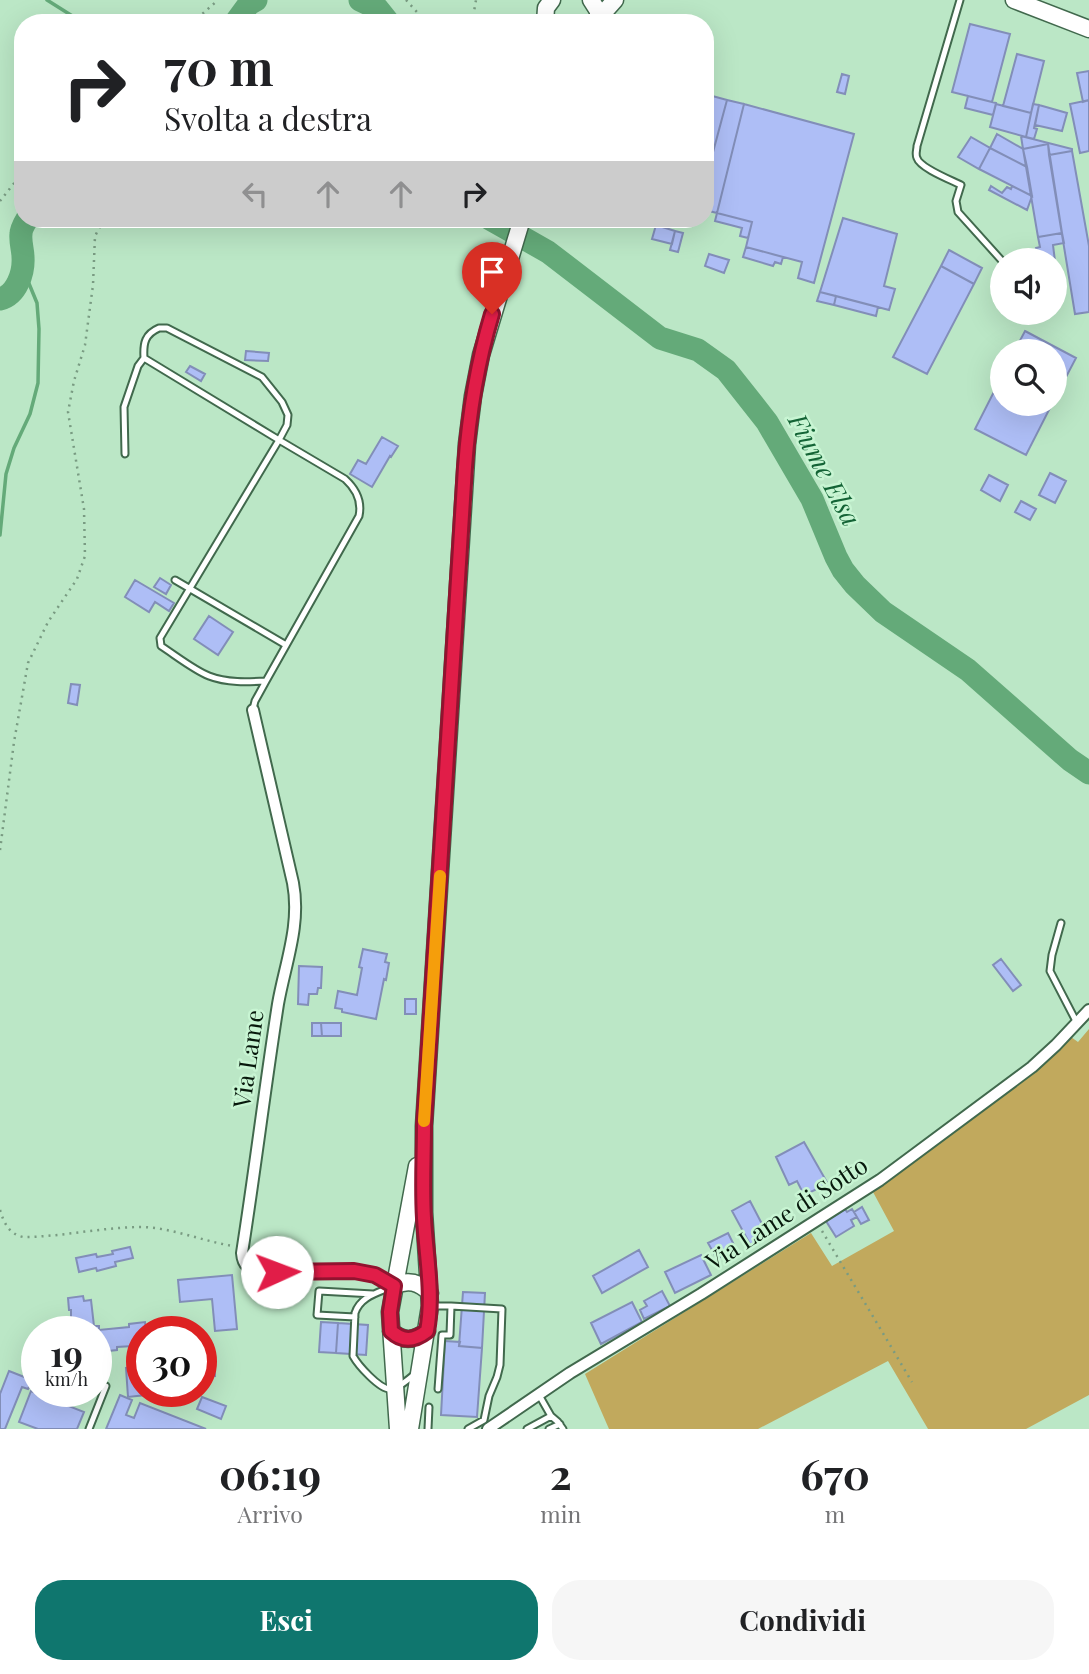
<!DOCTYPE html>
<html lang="it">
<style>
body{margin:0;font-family:"Playfair Display",serif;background:#f6f6f6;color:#202124;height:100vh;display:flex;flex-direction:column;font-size:26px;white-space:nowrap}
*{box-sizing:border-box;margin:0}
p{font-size:23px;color:#757577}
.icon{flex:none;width:38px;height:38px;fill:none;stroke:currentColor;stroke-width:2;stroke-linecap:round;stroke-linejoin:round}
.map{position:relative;height:1429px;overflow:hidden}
.details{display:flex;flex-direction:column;background:#fff;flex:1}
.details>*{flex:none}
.top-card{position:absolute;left:14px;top:14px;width:700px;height:214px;border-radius:28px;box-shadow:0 7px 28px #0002;background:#fff;color:#202124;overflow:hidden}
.tools{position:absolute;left:990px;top:248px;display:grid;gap:14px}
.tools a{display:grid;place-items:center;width:77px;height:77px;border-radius:50%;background:#fff;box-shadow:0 7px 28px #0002;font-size:35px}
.speed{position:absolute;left:21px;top:1316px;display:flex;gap:14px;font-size:35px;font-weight:700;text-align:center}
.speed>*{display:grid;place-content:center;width:91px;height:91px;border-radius:50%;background:#fff;box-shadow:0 7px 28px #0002;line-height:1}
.speed small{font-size:18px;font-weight:400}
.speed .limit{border:10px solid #d22;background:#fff;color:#111}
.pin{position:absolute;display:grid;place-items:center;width:60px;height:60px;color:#fff;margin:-72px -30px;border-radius:50% 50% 50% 0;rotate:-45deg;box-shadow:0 0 7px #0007}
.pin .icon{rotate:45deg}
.me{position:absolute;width:77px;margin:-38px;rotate:88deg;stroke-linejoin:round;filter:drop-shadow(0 0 5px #0008)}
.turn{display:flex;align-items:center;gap:24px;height:147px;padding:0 35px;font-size:32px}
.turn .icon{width:91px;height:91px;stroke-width:2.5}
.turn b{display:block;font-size:49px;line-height:60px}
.lanes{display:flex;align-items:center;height:66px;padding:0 35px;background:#0003;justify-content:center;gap:35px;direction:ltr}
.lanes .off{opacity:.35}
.eta{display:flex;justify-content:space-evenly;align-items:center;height:119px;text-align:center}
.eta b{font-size:42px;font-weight:700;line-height:49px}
.action{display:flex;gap:14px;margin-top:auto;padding:14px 35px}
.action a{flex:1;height:80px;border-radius:28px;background:#0f766e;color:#fff;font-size:28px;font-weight:700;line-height:80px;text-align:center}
.action a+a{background:#f6f6f6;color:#202124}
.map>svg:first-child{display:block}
.green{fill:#c1a95d}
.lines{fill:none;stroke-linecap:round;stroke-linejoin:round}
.stream{stroke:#64aa79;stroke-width:3.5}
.river{stroke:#64aa79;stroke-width:23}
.building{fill:#aebef6;stroke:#828eb8;stroke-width:2}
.lane-casing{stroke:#41694d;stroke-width:9}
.street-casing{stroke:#41694d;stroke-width:14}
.secondary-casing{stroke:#41694d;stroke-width:19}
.path{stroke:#799b82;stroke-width:2.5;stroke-dasharray:2 5;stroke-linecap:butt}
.lane{stroke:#fff;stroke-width:5}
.street{stroke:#fff;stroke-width:10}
.secondary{stroke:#fff;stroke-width:16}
.route-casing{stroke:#92132f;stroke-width:18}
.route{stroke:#e11d48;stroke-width:12}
.slow{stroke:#f59e0b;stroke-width:12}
.labels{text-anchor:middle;stroke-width:5;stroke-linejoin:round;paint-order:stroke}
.street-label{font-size:24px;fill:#07180c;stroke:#c8f5d3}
.water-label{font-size:26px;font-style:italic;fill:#136335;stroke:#c8f5d3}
</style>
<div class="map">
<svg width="1089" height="1429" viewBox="0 0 1089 1429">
<rect width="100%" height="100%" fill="#bbe7c6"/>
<path class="green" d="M1089,1029V1395L1026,1429H928L888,1361L758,1429H609L585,1374L811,1233L832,1266L894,1231L873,1192L1036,1072L1071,1037L1078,1042Z"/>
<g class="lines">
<path class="stream" d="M47,0L74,17L90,18L169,16L183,21
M0,535L6,474L14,448L30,414L38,383L39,329L37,303L23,269"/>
<path class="river" d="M360,0L377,8L389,23
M235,23L249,4L256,0
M490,219L548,252L660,338L698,350L726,370L767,422L812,499L836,557L843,570L855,585L883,612L968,670L1070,760L1089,773
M0,299C17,295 24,272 23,257C23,250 20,242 21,234C21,229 24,224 27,219"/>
</g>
<path class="building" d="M970,24L1010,34L992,102L952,92Z
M1017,54L1044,61L1031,113L1003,106Z
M1089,71V100L1083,102L1077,73Z
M842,74L849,76L845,94L837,92Z
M705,94L727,100L705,182Z
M968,96L996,103L993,115L965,108Z
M727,100L744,104L717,213L705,210V182Z
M1089,100V151L1080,153L1070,104Z
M744,104L854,134L814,283L798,278L802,262L746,247L752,222L717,213Z
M996,104L1031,113L1026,137L990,127Z
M1033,104L1039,105L1034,128L1037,129L1034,139L1026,137Z
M1039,105L1067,113L1062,131L1035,125Z
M997,134L1023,149L1027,167L990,148Z
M1021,136L1072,149V151L1049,155L1048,144L1023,149Z
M971,137L990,148L979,169L958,157Z
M1048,144L1062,233L1038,237L1023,149Z
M990,148L1027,167L1032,196L979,169Z
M1072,151L1089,246V312L1075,314L1049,155Z
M991,186L1002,193L1007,187L1011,189L1012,186L1032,196L1027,210L989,190Z
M717,213L752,222L748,238L740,236L742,228L715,221Z
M843,218L897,234L884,286L895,289L889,310L820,292Z
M656,225L675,231L672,244L652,239Z
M675,231L683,233L678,252L670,250Z
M1062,233L1064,243L1053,245L1055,261H1038L1036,248L1040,247L1038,237Z
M746,247L783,257L781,264L775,262L773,266L743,257Z
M949,250L982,268L974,284L941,266Z
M709,254L729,260L724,273L705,266Z
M941,266L974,284L927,374L893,357Z
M820,292L836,296L834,305L817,301Z
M836,296L878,307L876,316L834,305Z
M1025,331L1076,358L1055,398V352H1014Z
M246,351L269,353L268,361L245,360Z
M190,366L205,374L201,381L186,372Z
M1003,374V404H1052L1026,455L975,429Z
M382,437L398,446L391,457L390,456L372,487L350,474L358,460L366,464Z
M1050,473L1066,481L1055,503L1039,495Z
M989,475L1008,485L1000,501L981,490Z
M1021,501L1036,509L1030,520L1015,512Z
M160,578L171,585L166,594L154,587Z
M135,580L174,603L169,611L155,602L149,612L125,597Z
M209,616L233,632L218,655L194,639Z
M71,684L80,685L77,705L68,703Z
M363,949L387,954L385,962L389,963L386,980L384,979L376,1019L342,1012V1009L335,1008L338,991L357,995L362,968L359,967Z
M1001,959L1021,985L1013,991L993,965Z
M299,966L322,967L321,988H318L317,994H309L308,1005L298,1004Z
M405,999H416V1014H405Z
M312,1023H321L322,1036H312Z
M321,1023H341V1036H322Z
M804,1142L828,1184L804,1195L797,1181L789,1185L776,1157Z
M750,1201L762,1224L766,1221L773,1234L751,1246L732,1211Z
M862,1207L869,1220L861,1224L854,1212Z
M845,1209L847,1212L852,1209L857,1217L851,1220L854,1226L836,1237L826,1221Z
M728,1233L738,1253L728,1258L726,1254L717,1259L708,1243Z
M130,1247L133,1258L115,1262L116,1266L97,1271L96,1268L79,1272L76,1258L96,1254L97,1257L113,1254L112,1251Z
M639,1250L648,1267L602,1293L593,1276Z
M701,1255L711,1275L675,1293L665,1272Z
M232,1275L237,1329L215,1331L212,1299L180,1302L178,1280Z
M662,1291L670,1306L644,1319L640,1310L647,1306L644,1301Z
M463,1292L485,1293L482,1348L459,1346Z
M83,1296L84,1301L91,1300L94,1326H99V1330L129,1327V1324L145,1322L146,1332H142V1348L133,1349V1346L117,1347V1350L99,1352L98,1350H96V1332H71V1310H69L68,1298Z
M632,1302L642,1322L601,1344L591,1323Z
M321,1322L338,1323L336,1353L319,1352Z
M338,1323L368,1325L366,1355L336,1353Z
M445,1341L460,1342L459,1346L482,1348L477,1417L441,1415Z
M214,1358L215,1376L201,1377V1360Z
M142,1367V1391H146V1395L128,1397L126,1368Z
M9,1371L37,1382V1390L29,1387L28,1389L22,1387L5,1429H0V1394Z
M31,1391L84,1412L77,1429H38L19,1422Z
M120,1395L132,1400L126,1415L134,1418L140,1403L206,1429H106Z
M202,1397L226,1406L221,1419L197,1409Z"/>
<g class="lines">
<defs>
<path id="lane" d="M960,0L917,146C917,150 915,154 917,158C920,168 951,180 961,185L956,201L958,212L1003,262
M159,328H167L262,377L282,402L288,415L287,425L279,440L144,358C143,343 145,334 159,328Z
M125,454L124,407L138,366L144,358
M175,580L286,645
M253,709L255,701L266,681L359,516C362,502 356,489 345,479L279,440L160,638L161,646C175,655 194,670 209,676C227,683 247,682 266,681
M1061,923L1052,955L1050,971L1077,1023
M391,1287C377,1293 360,1297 355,1313L353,1356C358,1365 379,1389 390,1389C398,1389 407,1380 414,1375
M433,1306H451L450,1335H442L438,1389
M451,1306L502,1309L500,1365L497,1377L489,1396L484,1420L468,1429
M355,1317L317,1315L319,1291L373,1294
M539,1395L551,1416L558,1422L563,1429
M89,1429L106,1386
M428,1429L429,1407
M527,1429L551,1416
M549,1429L560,1424"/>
<path id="street" d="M253,710L293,883C301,925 285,964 278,1004C265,1087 255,1170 242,1253C243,1266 249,1269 260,1272L354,1271L375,1275L394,1286
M488,1429L570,1373L701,1294L880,1180L1032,1067L1056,1045L1089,1010"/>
<path id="secondary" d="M591,0L598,11V23
M1014,0L1089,29
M599,18L615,0
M545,23L546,8L552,0
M394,1286C408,1279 419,1282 430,1293
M391,1331C403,1342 414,1341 427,1331
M398,1429L390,1312L417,1166
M410,1429L430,1306L424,1212V1126L467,444L473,396L481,355L522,219"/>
</defs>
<use href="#lane" class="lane-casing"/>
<use href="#street" class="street-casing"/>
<use href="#secondary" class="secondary-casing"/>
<path class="path" d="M406,0L427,23
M192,23L218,0
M472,23L476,0
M0,201L23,172
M0,850L14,742L28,663L48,622L77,579L85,556L84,509L68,412L74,381L85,345L93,285L95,236L104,219
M0,1210C4,1223 9,1234 23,1237C62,1237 102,1227 142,1227C173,1228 202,1241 233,1246
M822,1231L912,1382"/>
<use href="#lane" class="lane"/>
<use href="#street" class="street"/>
<use href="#secondary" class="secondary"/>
</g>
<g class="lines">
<defs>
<path id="route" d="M277,1272L354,1271L375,1275L394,1286L390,1312L391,1331C403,1342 414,1341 427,1331C434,1294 426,1255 424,1218C422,1187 424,1156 424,1125L465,467C469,414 477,364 492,314"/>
</defs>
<use href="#route" class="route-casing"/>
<use href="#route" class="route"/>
<path class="slow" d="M424,1121L440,876"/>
</g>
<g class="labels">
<g class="street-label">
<text transform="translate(249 1059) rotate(-82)" y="8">Via Lame</text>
<text transform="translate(787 1214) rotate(-33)" y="8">Via Lame di Sotto</text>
</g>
<g class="water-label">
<text transform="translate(824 470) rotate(62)" y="9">Fiume Elsa</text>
</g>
</g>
</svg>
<div class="tools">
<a><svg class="icon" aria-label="sound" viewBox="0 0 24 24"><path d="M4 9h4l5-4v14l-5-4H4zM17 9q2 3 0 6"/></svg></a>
<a><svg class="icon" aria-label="search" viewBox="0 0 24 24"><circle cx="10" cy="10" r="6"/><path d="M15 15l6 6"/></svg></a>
</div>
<div class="speed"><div>19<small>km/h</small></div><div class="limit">30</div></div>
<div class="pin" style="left:492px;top:314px;background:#d93025"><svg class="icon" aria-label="arrive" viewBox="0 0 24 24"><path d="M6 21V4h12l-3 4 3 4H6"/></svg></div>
<svg class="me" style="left:277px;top:1272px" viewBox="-20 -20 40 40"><circle r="19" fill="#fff"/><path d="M0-13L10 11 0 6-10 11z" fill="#e11d48"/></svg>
<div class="top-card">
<div class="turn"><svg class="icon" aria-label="right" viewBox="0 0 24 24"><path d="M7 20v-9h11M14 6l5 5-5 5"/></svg><div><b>70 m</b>Svolta a destra</div></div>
<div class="lanes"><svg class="icon off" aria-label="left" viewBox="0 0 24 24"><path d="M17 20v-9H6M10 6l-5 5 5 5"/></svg><svg class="icon off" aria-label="ahead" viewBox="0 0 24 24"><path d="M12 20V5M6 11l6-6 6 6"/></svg><svg class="icon off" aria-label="ahead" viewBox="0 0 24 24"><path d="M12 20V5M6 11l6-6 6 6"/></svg><svg class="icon" aria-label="right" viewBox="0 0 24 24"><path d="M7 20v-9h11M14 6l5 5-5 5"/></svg></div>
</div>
</div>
<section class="details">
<div class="eta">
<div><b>06:19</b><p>Arrivo</p></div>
<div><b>2</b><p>min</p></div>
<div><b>670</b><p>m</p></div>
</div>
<div class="action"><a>Esci</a><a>Condividi</a></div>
</section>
